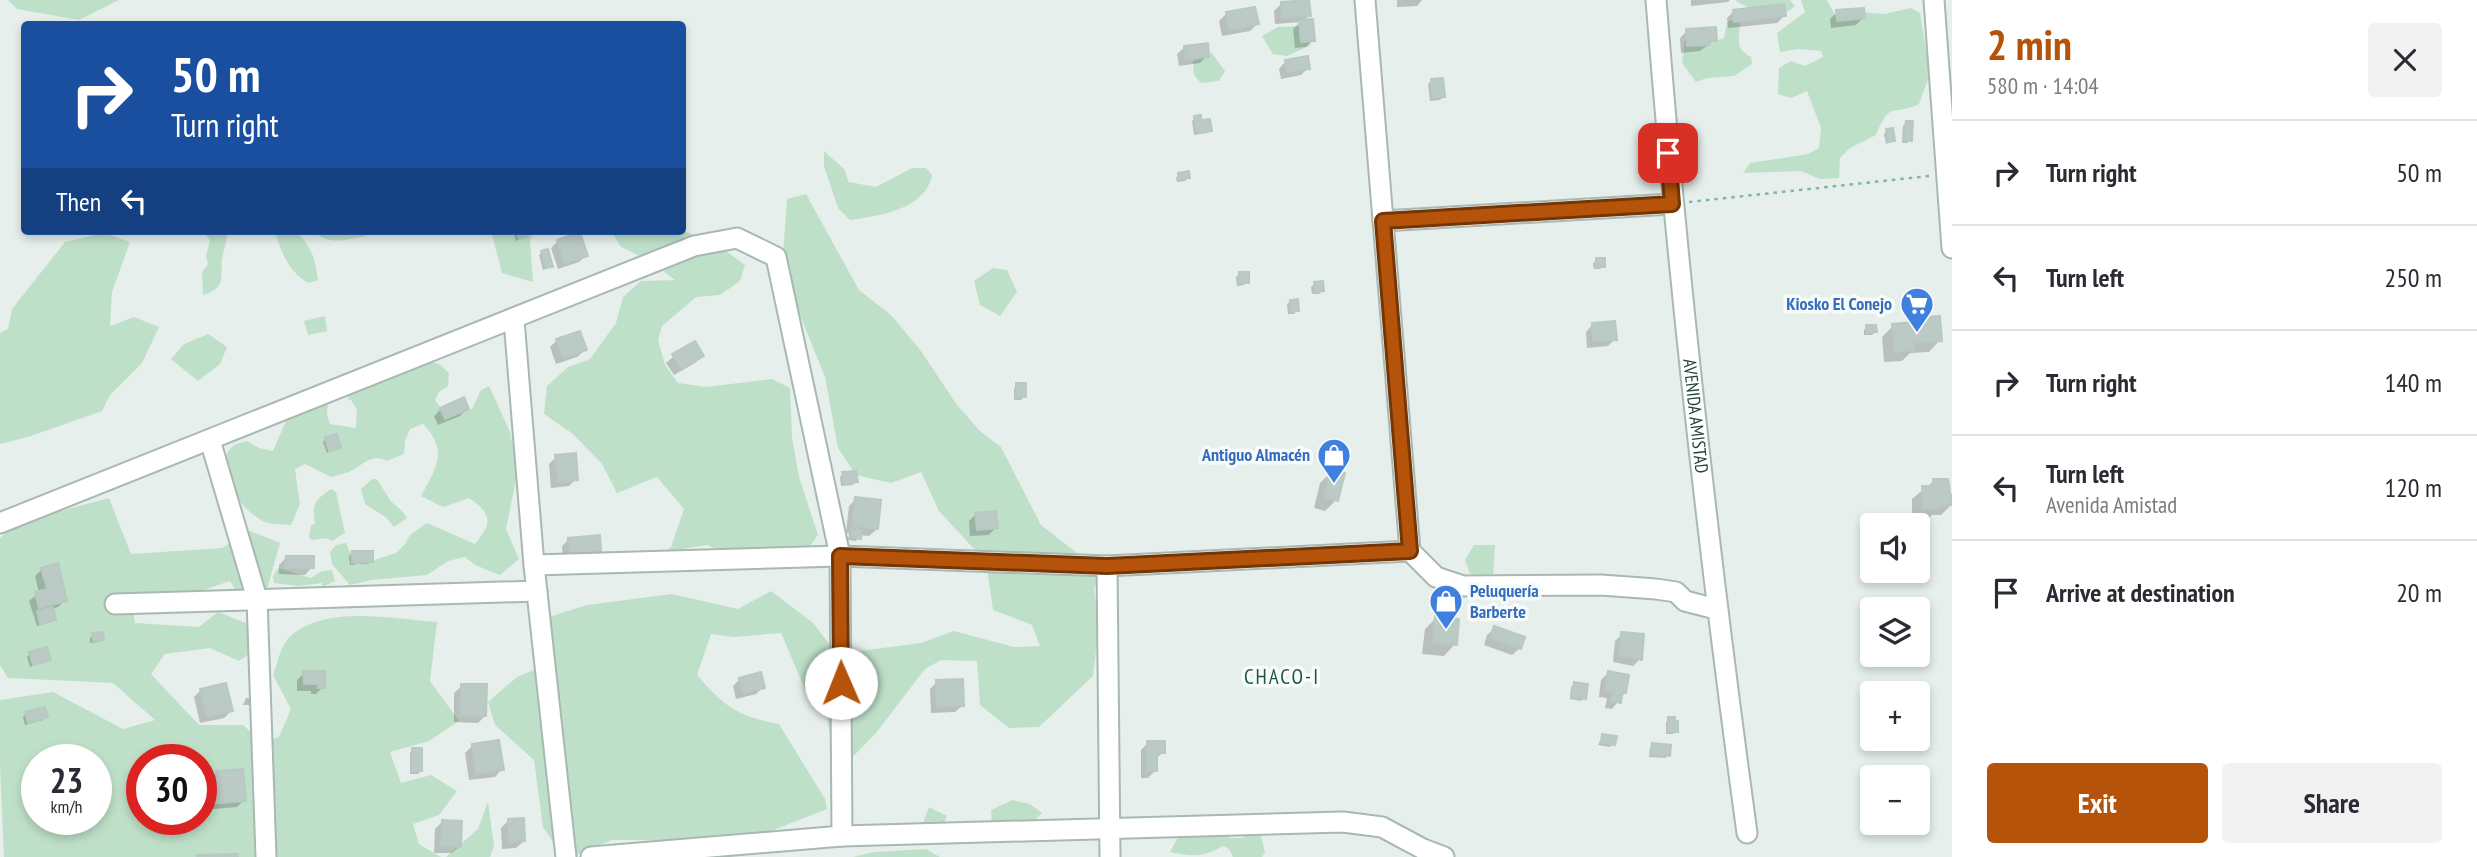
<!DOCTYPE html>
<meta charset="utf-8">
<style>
body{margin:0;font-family:"PT Sans Narrow",sans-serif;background:#f2f2f3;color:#2b2b33;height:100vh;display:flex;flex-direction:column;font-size:26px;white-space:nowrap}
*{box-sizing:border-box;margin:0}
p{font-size:23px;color:#7c7c81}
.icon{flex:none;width:38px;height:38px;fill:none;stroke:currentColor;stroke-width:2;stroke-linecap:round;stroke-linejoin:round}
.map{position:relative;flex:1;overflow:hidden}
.drawer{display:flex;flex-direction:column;background:#fff;width:525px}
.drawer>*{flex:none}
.banner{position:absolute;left:21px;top:21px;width:665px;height:214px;border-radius:7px;box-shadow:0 4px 10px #0003;background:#1a4fa0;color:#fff;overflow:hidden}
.tools{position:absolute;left:1860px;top:513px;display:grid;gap:14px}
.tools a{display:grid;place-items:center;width:70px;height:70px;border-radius:7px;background:#fff;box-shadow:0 4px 10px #0003;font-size:35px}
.speed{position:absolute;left:21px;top:744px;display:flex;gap:14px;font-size:35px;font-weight:700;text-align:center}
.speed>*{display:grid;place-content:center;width:91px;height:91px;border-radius:50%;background:#fff;box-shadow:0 4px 10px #0003;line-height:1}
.speed small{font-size:18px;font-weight:400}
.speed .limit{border:10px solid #d22;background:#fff;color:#111}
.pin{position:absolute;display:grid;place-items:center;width:60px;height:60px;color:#fff;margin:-30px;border-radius:14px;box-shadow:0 4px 10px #0006}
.me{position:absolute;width:77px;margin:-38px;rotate:359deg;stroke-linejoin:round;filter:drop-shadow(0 0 5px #0008)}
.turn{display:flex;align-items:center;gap:24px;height:147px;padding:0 35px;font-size:32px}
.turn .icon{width:91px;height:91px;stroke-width:2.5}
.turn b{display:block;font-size:49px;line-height:60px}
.then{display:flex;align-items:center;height:66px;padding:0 35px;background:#0003;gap:14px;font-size:26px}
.round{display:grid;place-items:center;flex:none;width:74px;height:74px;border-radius:7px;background:#f2f2f3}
.summary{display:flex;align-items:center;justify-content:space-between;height:119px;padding:0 35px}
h1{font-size:42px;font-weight:700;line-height:52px;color:#b45309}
.action{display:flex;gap:14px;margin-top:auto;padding:14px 35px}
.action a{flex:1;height:80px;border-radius:7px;background:#b45309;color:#fff;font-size:28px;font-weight:700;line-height:80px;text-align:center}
.action a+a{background:#f2f2f3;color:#2b2b33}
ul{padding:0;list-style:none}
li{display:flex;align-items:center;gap:21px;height:105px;padding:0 35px;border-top:2px solid #e1e1e2}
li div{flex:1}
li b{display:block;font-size:26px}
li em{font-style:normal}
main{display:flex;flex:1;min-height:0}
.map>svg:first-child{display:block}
.green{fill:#bfe0c8;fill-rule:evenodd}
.shadow{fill:#0003}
.building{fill:#bbcac4;stroke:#b8c9c2;stroke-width:2}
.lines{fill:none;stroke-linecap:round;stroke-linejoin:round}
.minor-casing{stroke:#a8b8b2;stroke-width:23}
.path{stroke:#86b3a5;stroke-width:2.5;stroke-dasharray:3.5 5;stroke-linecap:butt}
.minor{stroke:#fff;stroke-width:19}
.route-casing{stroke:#753606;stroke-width:18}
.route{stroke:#b45309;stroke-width:12}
.labels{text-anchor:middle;stroke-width:7;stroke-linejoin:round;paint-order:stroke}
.shop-label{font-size:18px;font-weight:bold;fill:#366cbe;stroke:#f7fbf9;text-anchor:end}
.street-label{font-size:18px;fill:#24423a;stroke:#f7fbf9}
.quarter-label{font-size:21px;letter-spacing:2px;fill:#1f5548;stroke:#f7fbf9}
</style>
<main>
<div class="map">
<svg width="1952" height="857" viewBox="0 0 1952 857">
<rect width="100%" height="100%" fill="#e6efeb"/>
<path class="green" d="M8,0H119L79,20L17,9Z
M1735,0H1790L1795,6C1782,21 1747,10 1735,0Z
M1801,0H1827L1835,15L1861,12L1884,14L1911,8L1920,13L1930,74L1919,104C1892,117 1891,99 1876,135L1850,148L1840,158L1839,178L1820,179L1801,171L1743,173L1750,163L1808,154L1819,148L1821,128L1807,91L1791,98L1778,94L1779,68L1791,61L1805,66L1823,57L1821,51L1798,49L1780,52L1777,33L1805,12Z
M1730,20L1740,23C1739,40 1735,48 1751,57L1752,64L1734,76L1707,78L1696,82L1682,63L1685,40L1705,45L1724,38L1727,23Z
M1302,26L1311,45L1287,56L1273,54L1262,36L1278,27Z
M1211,52L1225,71L1219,81L1201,83L1194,75L1193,61Z
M824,151L844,169L849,182L876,187L912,168H926L932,175C926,209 879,216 850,220L838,208L824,166Z
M806,194L859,290L891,315L921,351L957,405L980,431L1001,447L1041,525L1100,571L1094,589L1099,626L1093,676L1039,727L1009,728L980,705L977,661L941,660L925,669L876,733L837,773L827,718L811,703L781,633L734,637L711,634L697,675C725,707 737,716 779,724L825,799L827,809L705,857L660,840H612L576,855L555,845L543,827L534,760L495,725L488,702L517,677L541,667L536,621L587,605L672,594L738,609L771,591L813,623L837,654L921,643L954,631L1014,647L1040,646L1032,625L993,610L986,562L939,511L921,472L891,483L856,475L838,448L825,377L782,270L787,199Z
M204,231H228C227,239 225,246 223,254C218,272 230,287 203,295L202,272L208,264L206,256L210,241Z
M275,231H296C312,249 315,256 318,280L309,283C289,273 281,252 275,231Z
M315,231H367L366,236C348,239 328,247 315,231Z
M491,231H535L530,239L533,282L502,273Z
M611,231H683L712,241L745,265L740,281L720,295L696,297L662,326L658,340L665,365L678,383L706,387L772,379L790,388L792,437L799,477L818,535L803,555H730L707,545L664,552L671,547L684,509L657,477L617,493L602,464L573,434L544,414L547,386L568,367L590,359L616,323L623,297L641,281L675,280L648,260L621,247Z
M105,233L130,242L112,292L110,326L134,317L159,327L142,363L110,395L102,411L31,436L0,444V333L8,329L12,309L65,242Z
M993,268L1007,270L1017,292L1000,316L980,305L974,281Z
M325,316L327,331L308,335L304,321Z
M208,334L227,347L220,364L198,381L171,359L184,344Z
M422,359L439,364L449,373L448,386L439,392L435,400L442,410L472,409L481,390L489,386L510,432L518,470L506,529L519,559L500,575L475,565L465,557L448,561L427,575L371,580L350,585L332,564L330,552L336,545L346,543L356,566L396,553L405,544L410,535L427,523L475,544C492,524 493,514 469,498L443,507L421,496C436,468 449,451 423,424L410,429L405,441L404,454L387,461C370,453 364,465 349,472C343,474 337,475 331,477L305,464L295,469L300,504L291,525C284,524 275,525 268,523C245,516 208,470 232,447C235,444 243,442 247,441L259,448L273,451L289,414L328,400L327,415L330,424L356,428L357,410L351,400L348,399L351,387Z
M372,479H376C382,486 385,492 390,500C396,507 402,509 407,518L394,527L387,518L365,504L361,489Z
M331,489L336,492L345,533L332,541L326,538L312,540L309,537L311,525L315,524C312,503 314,501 331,489Z
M109,498L131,554L222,548L250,531L280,543L266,593L238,594L230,581L180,598L132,604L135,623L199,627L218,612L248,624L259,647L239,661L210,648L165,654L151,674L199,725H243L262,742L279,737L291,709L273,675C277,665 280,648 287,640C320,603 393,619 437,622L430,681L459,721L429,741L390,752L401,783L431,775L457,791L439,815L413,824L419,844L441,857H4L0,766V700L53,692L123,729L155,720L113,683L8,678L0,665V538L19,522ZM37,760H96V819H37ZM142,760H201V819H142Z
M1474,545H1495L1493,578L1470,574L1465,560Z
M278,568L311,578L322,571L332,570L335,581L322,587V583L298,586L274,583L273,576Z
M1012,800L1030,804L1042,813L1029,827L992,828L991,810Z
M488,802L494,846L490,857H446L478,829Z
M929,807L947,816L941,829H921Z
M1187,834H1225L1231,838H1242L1247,834L1261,836L1265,852L1262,857H1233L1229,849L1223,846C1203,857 1193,857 1170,852L1177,839Z
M926,849L940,857H853L874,852Z"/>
<path class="shadow" d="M1397,0H1422L1417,6L1397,7Z
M1691,0H1730L1728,2L1691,6Z
M1282,3L1309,15L1302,22L1313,40L1306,47L1295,48L1293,29L1300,22L1275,24L1274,11Z
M1734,11L1784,16L1777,23L1728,28L1727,18Z
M1837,12L1863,18L1856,25L1831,28L1830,19Z
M1226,14L1257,24L1250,31L1222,36L1219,21Z
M1687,31L1715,40L1700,51L1681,53L1680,38Z
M1185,47L1207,56L1200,63L1179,66L1177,54Z
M1286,61L1308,68L1301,75L1281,79L1279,69Z
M1431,81L1443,97L1440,100L1430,101L1428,84Z
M1195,118L1210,130L1207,133L1194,135L1192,121Z
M1906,123L1910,140L1907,143H1902L1903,126Z
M1887,131L1893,141L1886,144L1884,134Z
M1179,174L1188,178L1185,181L1177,182L1176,178Z
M513,231H524L525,236L516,241Z
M558,241L586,255L579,262L558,269L551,248Z
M542,252L551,266L543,270L539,255Z
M1597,260L1603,266L1600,269H1594L1593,263Z
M1240,274L1248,282L1244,285L1237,286L1236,277Z
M1315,284L1322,291L1319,294H1312L1311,287Z
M1291,301L1297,310L1294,314H1288L1287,304Z
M1926,319L1940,340L1929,352L1910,353L1902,361L1884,362L1882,337L1893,326L1917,328Z
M1593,324L1615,339L1608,346L1587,348L1586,332Z
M1867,327L1875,332L1872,335H1864V330Z
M557,340L585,350L577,357L556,364L550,347Z
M674,356H702L695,363L674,375L666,363Z
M1017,385L1024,397L1021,400H1014V388Z
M441,409H467L460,416L438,425L434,416Z
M326,439L339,448L327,453L323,442Z
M556,457L576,479L569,486L551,488L549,464Z
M1331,472L1336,500L1325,511L1314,508L1320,483Z
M843,474L856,481L853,485L841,486L840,477Z
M1934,481L1947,494H1952V504L1941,515H1932L1928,519H1912V499Z
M856,499L877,529L869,536L860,535L856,541L848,540L849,533H846L849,506Z
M976,514L996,527L989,535L970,536L969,521Z
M569,539L600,551L592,558L563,561L562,546Z
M353,553L371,561L368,564L350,565L349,556Z
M287,557L312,567L305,575L279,574V565Z
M42,569L65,600L58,607L52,609L55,619L51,622L37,626L29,601L39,593L35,576Z
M1436,618L1455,644L1444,656L1422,654L1425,629Z
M1495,628L1520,648L1512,655L1484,645L1487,635Z
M1622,634L1640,659L1633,666L1613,662L1615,641Z
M93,635L102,639L99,642L90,643V638Z
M30,653L49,659L30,667L27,657Z
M304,673L323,687L316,694H311V691H297V680Z
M1608,673L1625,693L1612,709L1605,708L1607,698L1599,697L1601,680Z
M740,679L763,687L756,694L736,699L733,686Z
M937,682L963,705L955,712L931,713L930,689Z
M1575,684L1584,698L1581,701L1570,699L1571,687Z
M462,686L485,716L478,723L454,722V693Z
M201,690L231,711L224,718L200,723L194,697Z
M246,698H253L250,705H243Z
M26,714L46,717L43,720L25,725L23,717Z
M1669,719L1676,731L1673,734H1666V722Z
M1603,735L1613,744L1610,747L1598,745Z
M1148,743L1163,752L1156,759L1155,771L1148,778H1141V750Z
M1653,745L1668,755L1665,758L1649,757L1650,748Z
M472,746L502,769L495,777L469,780L465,753Z
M413,749L421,771L418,774H410V753Z
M217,773L244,800L237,807L201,810V798L207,793L211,792L210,780Z
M508,821L524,841L516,848L502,849L501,828Z
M442,822L460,846L452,853H434L435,829Z"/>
<path class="building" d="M1309,0L1311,16L1282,18L1281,2Z
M1784,4L1786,16L1734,22L1733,10Z
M1255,7L1259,24L1229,30L1226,12Z
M1864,8L1865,18L1837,21L1836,10Z
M1313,19L1315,41L1301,42L1299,20Z
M1716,27L1717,41H1709V45L1687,46L1686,29Z
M1208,43L1209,57L1186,59L1184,46Z
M1308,56L1310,69L1287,72L1285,60Z
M1443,78L1445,97L1432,98L1431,79Z
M1201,115V120L1210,119L1212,131L1197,133L1194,116Z
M1906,121H1913L1912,141L1904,140Z
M1893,128L1895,141L1888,142L1886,129Z
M1189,171L1190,178L1179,179L1178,173Z
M517,231H526L527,236L519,239Z
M580,232L588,256L565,263L557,240Z
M548,249L553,267L546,268L541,251Z
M1596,258H1605V267H1596Z
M1239,272H1249V283H1239Z
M1323,281L1324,291L1315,292L1314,282Z
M1298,299L1299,311L1291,312L1290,300Z
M1940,316L1942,341L1914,343L1915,350L1894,352L1892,324L1913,322V327L1926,326L1925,317Z
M1615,321L1617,340L1593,341L1592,323Z
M1866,325H1876L1877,332L1867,333Z
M580,331L587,350L563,358L556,339Z
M695,341L704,356L681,369L672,354Z
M1016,383H1026V397H1016Z
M464,397L469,409L445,419L440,408Z
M337,434L341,448L329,451L325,437Z
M576,453L578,480L558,482L555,455Z
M1330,470L1345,473L1338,501L1324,497Z
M856,471L858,482L844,484L842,472Z
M1933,479H1948L1952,505H1941V508L1923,509L1922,486H1933Z
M855,497L881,500L878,529L852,526Z
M996,511L998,528L977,530L975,513Z
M851,529L862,530L861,539L851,537Z
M600,535L601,552L570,554L568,538Z
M352,551H373V562L352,563Z
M286,556H314V568H285Z
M58,563L67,601L39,608L35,592L47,589L41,568Z
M53,607L56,620L40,624L37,611Z
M1435,616L1459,619L1457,645L1433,643Z
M1494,626L1525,637L1521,649L1490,638Z
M103,632L104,640L93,641L92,633Z
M1621,632L1644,634L1642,660L1619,655Z
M47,647L51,660L33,665L29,652Z
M303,671H325V688H318V684H304Z
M1608,671L1629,675L1626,693H1622L1621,703L1611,701L1613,691L1605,690Z
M761,672L765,688L743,693L739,678Z
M963,679L964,706L937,707L936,680Z
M1574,682L1588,684L1586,699L1572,697Z
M226,683L233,711L207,717L200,689Z
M461,684H487L486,716H460Z
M45,707L48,717L28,723L25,712Z
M1668,717H1675V721H1678V732H1668Z
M1602,734L1617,736L1615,745L1601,742Z
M499,740L504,770L476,774L472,744Z
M1147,741H1165V753H1157V771H1147Z
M1652,743L1671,745L1670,756L1651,754Z
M412,748H422V771H412Z
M243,769L246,801L207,804L206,791L218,790L216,771Z
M524,818L525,841L509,842L508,819Z
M442,820L462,821L461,847L441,846Z
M238,854V857H197V855Z"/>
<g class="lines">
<defs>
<g id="minor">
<path d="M1365,0L1410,551L1436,577L1463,586L1601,585L1656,589L1676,592L1685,601L1716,609"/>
<path id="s1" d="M1656,0C1678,279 1709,556 1747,833"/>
<path d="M1934,0L1952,248"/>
<path d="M1383,221L1672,204"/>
<path d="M514,320L534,565L566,857"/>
<path d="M210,440L257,599L266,857"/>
<path d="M0,523L694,246L737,238L776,257L840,556L842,836"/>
<path d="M534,565L840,556L1107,566L1410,551"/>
<path d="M1107,566L1110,857"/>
<path d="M115,604L537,591"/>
<path d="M591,857L842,836L1343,822L1382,827L1423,849L1444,857"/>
</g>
</defs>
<use href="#minor" class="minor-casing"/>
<path class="path" d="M1689,202L1929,176"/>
<use href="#minor" class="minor"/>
</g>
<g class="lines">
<defs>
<path id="route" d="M841,683L840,556L1107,566L1410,551L1383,221L1672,204L1668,153"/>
</defs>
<use href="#route" class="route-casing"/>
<use href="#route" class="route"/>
</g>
<defs>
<symbol id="supermarket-pin" viewBox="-11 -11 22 30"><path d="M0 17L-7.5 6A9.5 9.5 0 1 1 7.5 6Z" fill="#3f7fe0" stroke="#f7fbf9"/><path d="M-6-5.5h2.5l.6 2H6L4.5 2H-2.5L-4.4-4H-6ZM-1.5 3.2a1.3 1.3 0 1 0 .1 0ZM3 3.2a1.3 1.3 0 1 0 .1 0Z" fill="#fff"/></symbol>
<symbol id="shop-pin" viewBox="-11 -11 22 30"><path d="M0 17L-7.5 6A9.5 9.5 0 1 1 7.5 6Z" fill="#3f7fe0" stroke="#f7fbf9"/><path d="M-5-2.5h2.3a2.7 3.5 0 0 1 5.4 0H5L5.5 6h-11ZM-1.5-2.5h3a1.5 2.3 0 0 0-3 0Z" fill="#fff"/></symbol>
</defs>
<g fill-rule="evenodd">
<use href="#supermarket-pin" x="1898" y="285" width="38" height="52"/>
<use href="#shop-pin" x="1315" y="436" width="38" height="52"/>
<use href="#shop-pin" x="1427" y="582" width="38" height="52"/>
</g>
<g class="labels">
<g class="shop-label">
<text x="1892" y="310">Kiosko El Conejo</text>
<text x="1310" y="461">Antiguo Almacén</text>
<text x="1470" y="597" text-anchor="start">Peluquería<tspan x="1470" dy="21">Barberte</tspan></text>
</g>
<g class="street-label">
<text dy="6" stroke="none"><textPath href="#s1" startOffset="418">AVENIDA AMISTAD</textPath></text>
</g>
<g class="quarter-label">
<text x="1282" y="684">CHACO-I</text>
</g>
</g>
</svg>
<div class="tools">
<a><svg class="icon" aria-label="sound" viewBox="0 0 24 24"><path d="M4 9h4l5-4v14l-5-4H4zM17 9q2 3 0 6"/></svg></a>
<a><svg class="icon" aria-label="layers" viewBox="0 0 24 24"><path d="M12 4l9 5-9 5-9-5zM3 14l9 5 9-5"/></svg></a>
<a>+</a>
<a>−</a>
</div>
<div class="speed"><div>23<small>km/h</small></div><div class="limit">30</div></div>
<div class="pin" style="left:1668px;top:153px;background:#d93025"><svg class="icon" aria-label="arrive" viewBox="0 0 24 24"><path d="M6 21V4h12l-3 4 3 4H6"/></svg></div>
<svg class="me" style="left:841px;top:683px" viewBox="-20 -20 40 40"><circle r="19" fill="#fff"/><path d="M0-13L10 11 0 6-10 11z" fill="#b45309"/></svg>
<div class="banner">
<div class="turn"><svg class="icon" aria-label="right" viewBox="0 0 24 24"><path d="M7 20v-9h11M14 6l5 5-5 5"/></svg><div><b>50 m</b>Turn right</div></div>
<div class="then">Then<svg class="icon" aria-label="left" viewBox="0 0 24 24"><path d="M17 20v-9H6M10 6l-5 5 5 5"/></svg></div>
</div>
</div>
<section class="drawer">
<div class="summary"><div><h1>2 min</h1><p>580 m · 14:04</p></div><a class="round"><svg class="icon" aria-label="close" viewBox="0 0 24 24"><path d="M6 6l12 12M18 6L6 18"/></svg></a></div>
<ul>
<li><svg class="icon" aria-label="right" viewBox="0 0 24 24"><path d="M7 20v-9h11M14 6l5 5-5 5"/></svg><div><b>Turn right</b></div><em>50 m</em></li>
<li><svg class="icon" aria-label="left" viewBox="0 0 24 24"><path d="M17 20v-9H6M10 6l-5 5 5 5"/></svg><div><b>Turn left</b></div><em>250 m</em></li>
<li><svg class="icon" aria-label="right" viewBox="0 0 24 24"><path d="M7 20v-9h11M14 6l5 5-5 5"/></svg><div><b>Turn right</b></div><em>140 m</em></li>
<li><svg class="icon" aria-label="left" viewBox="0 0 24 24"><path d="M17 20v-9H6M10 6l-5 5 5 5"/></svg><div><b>Turn left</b><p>Avenida Amistad</p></div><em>120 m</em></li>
<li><svg class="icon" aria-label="arrive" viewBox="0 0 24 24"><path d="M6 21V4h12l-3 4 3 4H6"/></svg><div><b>Arrive at destination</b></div><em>20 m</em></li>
</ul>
<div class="action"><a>Exit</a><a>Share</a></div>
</section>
</main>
